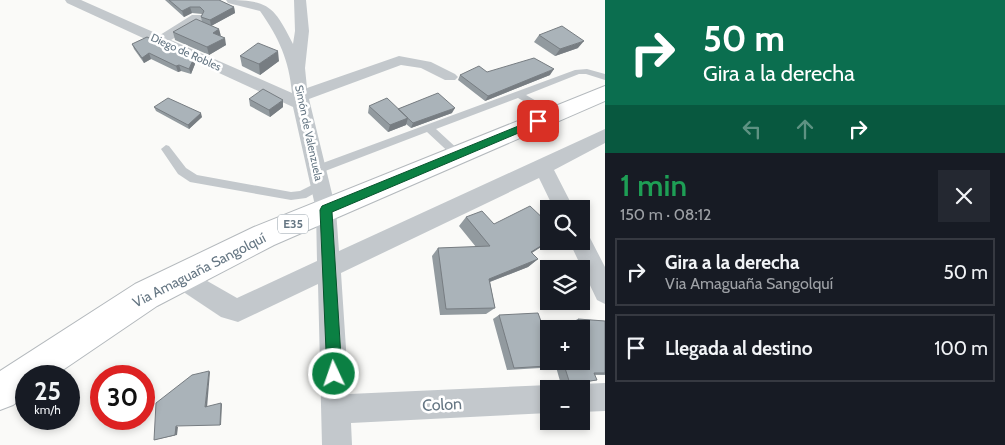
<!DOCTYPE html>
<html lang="es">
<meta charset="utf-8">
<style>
body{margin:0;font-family:Cabin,sans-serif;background:#242831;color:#f1f3f6;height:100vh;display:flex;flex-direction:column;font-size:19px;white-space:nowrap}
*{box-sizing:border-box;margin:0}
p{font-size:16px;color:#9ea1a6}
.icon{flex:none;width:28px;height:28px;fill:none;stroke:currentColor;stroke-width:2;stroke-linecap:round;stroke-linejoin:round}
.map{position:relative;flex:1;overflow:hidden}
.panel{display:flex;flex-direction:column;background:#171b24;width:400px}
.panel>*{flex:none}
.hud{background:#0b6e4f;color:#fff;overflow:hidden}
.buttons{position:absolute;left:540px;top:200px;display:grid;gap:10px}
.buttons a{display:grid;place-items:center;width:50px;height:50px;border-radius:0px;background:#171b24;box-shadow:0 2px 8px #0003;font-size:25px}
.speed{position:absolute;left:15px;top:365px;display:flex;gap:10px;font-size:25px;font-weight:700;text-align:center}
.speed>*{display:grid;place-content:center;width:65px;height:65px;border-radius:50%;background:#171b24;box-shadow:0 2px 8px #0003;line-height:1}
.speed small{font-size:12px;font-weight:400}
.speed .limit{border:8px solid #d22;background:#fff;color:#111}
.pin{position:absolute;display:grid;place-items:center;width:42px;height:42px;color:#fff;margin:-21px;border-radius:10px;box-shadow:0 2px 8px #0006}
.me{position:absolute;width:55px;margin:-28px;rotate:357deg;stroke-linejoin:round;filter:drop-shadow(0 0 4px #0008)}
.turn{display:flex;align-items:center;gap:18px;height:105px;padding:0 15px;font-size:22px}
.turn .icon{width:65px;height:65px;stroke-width:2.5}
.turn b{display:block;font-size:35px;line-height:42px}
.lanes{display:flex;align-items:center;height:48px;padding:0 15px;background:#0003;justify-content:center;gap:25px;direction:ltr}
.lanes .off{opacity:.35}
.round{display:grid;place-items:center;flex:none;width:52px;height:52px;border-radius:0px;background:#242831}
.overview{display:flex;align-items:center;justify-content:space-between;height:85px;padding:0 15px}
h1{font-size:30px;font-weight:600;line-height:38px;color:#1e9e55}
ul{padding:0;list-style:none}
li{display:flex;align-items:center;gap:15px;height:68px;margin:0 10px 8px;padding:0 5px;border:2px solid #363941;border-radius:0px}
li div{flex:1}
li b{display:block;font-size:19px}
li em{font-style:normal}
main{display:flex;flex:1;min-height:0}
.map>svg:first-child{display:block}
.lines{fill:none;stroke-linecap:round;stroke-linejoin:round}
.trunk-casing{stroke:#b4b9bd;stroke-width:2}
.service{fill:#c3c8cc;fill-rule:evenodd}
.minor{fill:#c3c8cc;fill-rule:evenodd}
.trunk{fill:#fff;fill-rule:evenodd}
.wall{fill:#929a9f}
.shaded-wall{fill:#777d82}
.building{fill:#aab3b9;stroke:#777d82}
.route{fill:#0b8043;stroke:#07532c}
.labels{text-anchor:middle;stroke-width:5;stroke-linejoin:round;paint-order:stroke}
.far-street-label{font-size:11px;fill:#657683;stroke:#fff}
.shield{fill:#fff;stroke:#939fa8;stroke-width:1}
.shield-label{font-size:12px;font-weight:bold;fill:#657683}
.street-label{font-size:14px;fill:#657683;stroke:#fff}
.near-street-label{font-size:16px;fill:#657683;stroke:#fff}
</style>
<main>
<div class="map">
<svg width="605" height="445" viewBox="0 0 605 445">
<rect width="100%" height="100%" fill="#fafaf8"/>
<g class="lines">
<defs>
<path id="trunk" d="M605,86V101L274,245L157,306L54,376H26V396L13,405L0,410V371L135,284L254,227Z"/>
</defs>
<use href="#trunk" class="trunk-casing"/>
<path class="service" d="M587,69L605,74V80L586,74H579L526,95L557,113V117H551L518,98L436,129L461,152L463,155L461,158H455L427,132L320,173L316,174L311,170L312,167L575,70Z
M166,145L169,146L186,168L197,175L291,192L300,191L320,181L325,185L324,188L306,198L291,200L190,182L178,174L161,149Z"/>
<path class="minor" d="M65,0H81L160,35L192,15H202L204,18L202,21L171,40L292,93C289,60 279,38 260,11L228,3L226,0C269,0 274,6 293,44L295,31L294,0H306L309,31L305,68L307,88L399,56L431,62L455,74L458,77L455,80H445L421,68L401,65L309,99L336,210L339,251L605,129V143L554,170L574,209H554L539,178L341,273L349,394L549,385L558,389H549V413L351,423L352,445H322L318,284L238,322L221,317L173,285L169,277L173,269L181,266L237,298L317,261L316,210L293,107L67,3Z
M581,232L588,234L605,267V304L597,300L569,241H581Z
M605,383V411L581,412V389L571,388L581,384Z"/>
<use href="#trunk" class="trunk"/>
</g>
<path class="wall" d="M165,0H219L234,7L235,13L211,26L219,29L220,36L226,45L209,55L175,40L173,32L202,22L201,17L202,14L192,13L184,17Z
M539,35L578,48L555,56L534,42Z
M132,44L195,64L191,74L181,71L178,72L151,59L144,63L134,49Z
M240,56L279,61L260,75L242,66Z
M487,72L550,75L485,101L458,80L460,75Z
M249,99L283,107L270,117L250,106Z
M416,102L452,113L411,128L406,124V125L388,132L368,113L369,106L398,109Z
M154,107L202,117L189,129L156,111Z
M466,217L494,224L550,241L532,253L538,259L528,267L490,282L495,308L486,314L440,315L432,256L438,248L476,247L459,226Z
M499,315L546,335L581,361V329H572L569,323L578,319L605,321V375H595L597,380L587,382L578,387L569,388H562L556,367L507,370L493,319Z"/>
<path class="shaded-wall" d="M190,7L192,13L184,17L182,11Z
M234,7L235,13L211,26L210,20Z
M219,29L221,36L213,33Z
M225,38L226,45L209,55L207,47Z
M584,41L578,48L555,56L560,49Z
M278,51L279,61L260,75L259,64Z
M149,53L151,59L144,63L142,58Z
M194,58L195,64L191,74L189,69Z
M179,65L181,71L178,72L176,66Z
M554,69L550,75L485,101L488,96Z
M283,100V107L270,117L269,110Z
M455,108L452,113L411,128L413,123Z
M201,113L202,117L189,129L188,125Z
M408,118L406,125L388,132L390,125Z
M549,241H550L522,259L531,252Z
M538,259L528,267L481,285L489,279Z
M209,371L210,372L207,408L205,407Z
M221,403L222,404L221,425H220Z
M176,426L178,427L177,435L154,440Z"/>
<path class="building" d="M169,0H219L234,7L210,20L201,17L204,11L200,7H190L182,11Z
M196,19L219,29L213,33L225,38L207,47L173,32Z
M562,26L584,41L560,49L539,35Z
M147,37L194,58L189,69L179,65L176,66L149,53L142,58L132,44Z
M258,43L278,51L259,64L240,56Z
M534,58L554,69L488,96L460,75L479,66L487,72Z
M263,89L283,100L269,110L249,99Z
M438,93L455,108L413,123L398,109Z
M168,98L201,113L188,125L154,107Z
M387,98L408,118L390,125L369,106Z
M530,206L549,224V241L531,252L538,259L489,279L495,308L446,309L438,248L490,246L466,217L482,211L494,224Z
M538,313L546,335L549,334V361H581L582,330L578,319L605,321V373H594L597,380L590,381L578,387H571L564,365L514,368L499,315Z
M209,371L205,407L221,403L220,425L176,426L175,435L154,440L156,403L192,375Z"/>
<path class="route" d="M538,118L543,121L542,123L332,212L342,374L339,379L334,381L329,379L327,374L320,210L322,206Z"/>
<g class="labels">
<g class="far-street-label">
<text transform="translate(186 52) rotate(24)" y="4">Diego de Robles</text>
<text transform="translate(309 133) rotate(78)" y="4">Simón de Valenzuela</text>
</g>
<rect class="shield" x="278" y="214.5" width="30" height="19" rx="4"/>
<g class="shield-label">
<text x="293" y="228">E35</text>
</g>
<g class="street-label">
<text transform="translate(199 270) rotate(-27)" y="5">Via Amaguaña Sangolquí</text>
</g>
<g class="near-street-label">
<text transform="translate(442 404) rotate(-3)" y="6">Colon</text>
</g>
</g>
</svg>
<div class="buttons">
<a><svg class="icon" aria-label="search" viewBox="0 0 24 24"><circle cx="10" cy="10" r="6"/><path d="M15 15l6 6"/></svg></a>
<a><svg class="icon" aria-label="layers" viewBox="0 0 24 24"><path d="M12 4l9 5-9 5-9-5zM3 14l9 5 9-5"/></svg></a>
<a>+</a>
<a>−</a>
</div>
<div class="speed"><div>25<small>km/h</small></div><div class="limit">30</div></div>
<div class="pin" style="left:538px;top:121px;background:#d93025"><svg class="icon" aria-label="arrive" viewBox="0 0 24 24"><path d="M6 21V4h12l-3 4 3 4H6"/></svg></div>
<svg class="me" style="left:334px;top:374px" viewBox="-20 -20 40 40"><circle r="17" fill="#0b8043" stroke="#fff" stroke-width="3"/><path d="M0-11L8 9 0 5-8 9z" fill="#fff"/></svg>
</div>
<section class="panel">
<div class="hud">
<div class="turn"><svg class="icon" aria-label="right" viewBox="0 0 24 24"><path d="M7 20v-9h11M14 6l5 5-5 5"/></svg><div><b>50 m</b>Gira a la derecha</div></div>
<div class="lanes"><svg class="icon off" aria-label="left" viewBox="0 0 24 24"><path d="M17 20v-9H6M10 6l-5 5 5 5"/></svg><svg class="icon off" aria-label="ahead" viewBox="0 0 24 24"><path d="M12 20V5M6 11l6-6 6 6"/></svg><svg class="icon" aria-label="right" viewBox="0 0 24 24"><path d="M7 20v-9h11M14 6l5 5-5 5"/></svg></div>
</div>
<div class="overview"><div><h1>1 min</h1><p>150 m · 08:12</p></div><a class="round"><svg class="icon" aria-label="close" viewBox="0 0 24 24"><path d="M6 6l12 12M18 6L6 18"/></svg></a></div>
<ul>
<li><svg class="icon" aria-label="right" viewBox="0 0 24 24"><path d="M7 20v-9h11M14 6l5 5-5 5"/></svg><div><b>Gira a la derecha</b><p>Via Amaguaña Sangolquí</p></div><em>50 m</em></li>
<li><svg class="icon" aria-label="arrive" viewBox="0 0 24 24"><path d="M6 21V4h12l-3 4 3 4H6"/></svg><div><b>Llegada al destino</b></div><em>100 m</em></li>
</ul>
</section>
</main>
